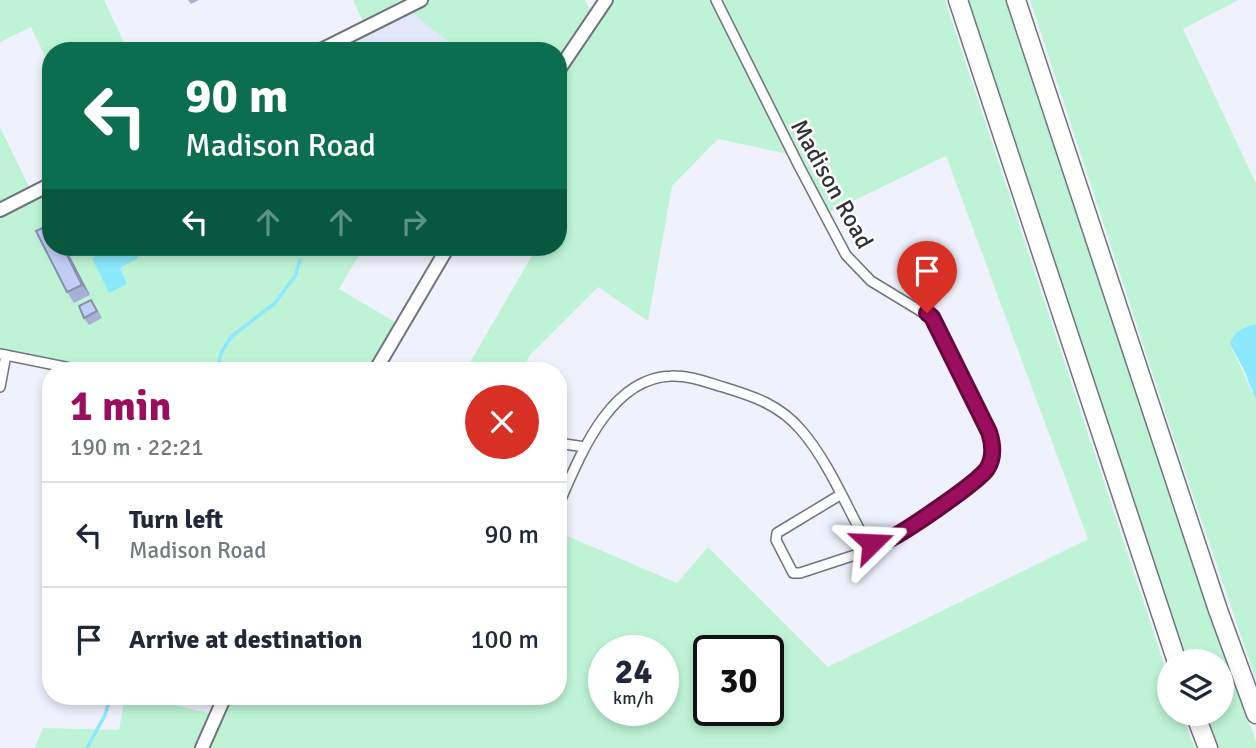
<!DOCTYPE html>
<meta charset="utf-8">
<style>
body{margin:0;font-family:Signika,sans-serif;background:#f2f2f3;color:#1f2937;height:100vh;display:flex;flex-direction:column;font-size:26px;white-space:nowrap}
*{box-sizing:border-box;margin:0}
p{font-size:23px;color:#747a83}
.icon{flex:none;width:38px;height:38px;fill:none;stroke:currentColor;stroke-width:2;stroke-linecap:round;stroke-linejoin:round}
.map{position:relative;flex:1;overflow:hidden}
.panel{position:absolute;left:42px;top:362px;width:525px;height:343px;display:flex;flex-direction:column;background:#fff;border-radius:28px;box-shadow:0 4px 10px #0003}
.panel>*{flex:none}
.top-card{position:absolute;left:42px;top:42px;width:525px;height:214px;border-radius:28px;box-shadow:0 4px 10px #0003;background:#0b6e4f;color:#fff;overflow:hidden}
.tools{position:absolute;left:1157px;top:649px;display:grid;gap:14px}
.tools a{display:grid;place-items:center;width:77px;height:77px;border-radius:50%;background:#fff;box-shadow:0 4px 10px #0003;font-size:35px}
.speed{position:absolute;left:588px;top:635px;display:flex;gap:14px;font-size:35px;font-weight:700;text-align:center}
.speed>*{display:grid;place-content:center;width:91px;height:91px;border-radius:50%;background:#fff;box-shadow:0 4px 10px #0003;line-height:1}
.speed small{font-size:18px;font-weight:400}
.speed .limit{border:4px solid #111;border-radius:10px;background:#fff;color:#111}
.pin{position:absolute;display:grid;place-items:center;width:60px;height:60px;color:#fff;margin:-72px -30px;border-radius:50% 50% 50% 0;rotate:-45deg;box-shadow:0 0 7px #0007}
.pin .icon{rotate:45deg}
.me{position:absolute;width:77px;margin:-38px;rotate:69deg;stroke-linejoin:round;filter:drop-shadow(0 0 5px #0008)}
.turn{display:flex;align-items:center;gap:24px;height:147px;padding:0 28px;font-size:32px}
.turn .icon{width:91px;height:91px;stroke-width:2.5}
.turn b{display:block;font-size:49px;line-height:60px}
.lanes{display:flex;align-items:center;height:66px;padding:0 28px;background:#0003;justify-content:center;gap:35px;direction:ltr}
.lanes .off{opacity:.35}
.round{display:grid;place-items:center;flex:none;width:74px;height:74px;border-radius:37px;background:#f2f2f3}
.headline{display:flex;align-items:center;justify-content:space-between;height:119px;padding:0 28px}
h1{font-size:42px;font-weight:700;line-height:52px;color:#9b0e5e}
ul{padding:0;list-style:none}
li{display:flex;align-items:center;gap:21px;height:105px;padding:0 28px;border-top:2px solid #e0e1e3}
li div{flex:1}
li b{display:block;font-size:26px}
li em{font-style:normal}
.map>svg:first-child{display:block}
.built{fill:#e2e8fa}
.green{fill:#bef4d5;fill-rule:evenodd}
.water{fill:#8be8fd}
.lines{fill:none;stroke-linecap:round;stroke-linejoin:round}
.stream{stroke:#8be8fd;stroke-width:3.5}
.street-casing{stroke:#70747d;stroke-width:12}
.secondary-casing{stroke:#70747d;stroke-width:16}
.highway-casing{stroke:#70747d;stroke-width:21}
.street{stroke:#fff;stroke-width:9}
.secondary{stroke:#fff;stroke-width:12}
.highway{stroke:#fff;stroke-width:18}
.wall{fill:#a7b1d3}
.shaded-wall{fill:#8890ac}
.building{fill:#c2cef5;stroke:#8890ac;stroke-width:2}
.route-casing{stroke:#65093d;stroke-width:18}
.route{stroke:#9b0e5e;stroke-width:12}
.labels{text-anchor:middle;stroke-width:5;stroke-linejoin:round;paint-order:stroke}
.street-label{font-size:24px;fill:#313236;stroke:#fff}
</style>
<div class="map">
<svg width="1256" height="748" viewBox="0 0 1256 748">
<rect width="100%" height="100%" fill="#eff2fd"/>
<path class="built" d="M406,8L460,51H319Z"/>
<path class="green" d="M0,0H104L128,51H51V69L31,27L0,42Z
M353,0H585L594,17L606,0H945L1169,679V714H1181L1195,748H35L43,728L119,730L125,697H148V699L217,715L225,697L558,696V532L677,583L708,547L828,667L1088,539L946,156L824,215L793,155L718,139L672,186L648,321L598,287L529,356L523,371H465L537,247H558V51H460L406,8L366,28ZM604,651H663V710H604ZM709,651H768V710H709Z
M967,0H1008L1209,614L1256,741V748H1217L1205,714H1222V662L1186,661Z
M1030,0H1238L1183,29L1256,183V324C1243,327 1234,331 1230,344L1256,400V680L1181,460Z
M0,127L32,193L51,184V247H364L339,289L402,326L382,359L407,371H85L0,354Z"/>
<path class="water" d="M114,247H133L138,258L120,268L127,284L109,293L92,258Z
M1256,324V400L1244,370L1230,344C1234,331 1243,327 1256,324Z"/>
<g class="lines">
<path class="stream" d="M216,371L222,351L232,336L275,303L295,276L300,260
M87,748L105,715L111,696"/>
<defs>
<path id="street" d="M716,0L799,166L846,255L871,281L932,318L962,375L992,443L990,462L981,476L910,528L855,555L800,573H793L776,540L777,533L840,495
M0,354L85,371
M0,387L6,355
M558,443L585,447
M558,506C579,458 609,378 671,376C688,375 706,382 723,387C753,396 780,405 801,430C827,460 844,501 863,536L872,543L878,542"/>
<path id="secondary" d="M319,51L421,0
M558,71L606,0
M0,210L51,184
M375,371L448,247
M202,748L225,696"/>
<path id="highway" d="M958,0L1177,662
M1016,0L1218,610L1256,714
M1195,714L1208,748"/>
</defs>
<use href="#street" class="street-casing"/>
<use href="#secondary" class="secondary-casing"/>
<use href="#highway" class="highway-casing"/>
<use href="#street" class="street"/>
<use href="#secondary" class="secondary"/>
<use href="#highway" class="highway"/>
</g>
<path class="wall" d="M188,0H199L191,4Z
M65,247L90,295L74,303L67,292Z
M96,307L102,318L89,325L84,318Z"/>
<path class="shaded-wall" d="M63,247H65L90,295L82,285Z"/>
<path class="building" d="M51,224V247H63L82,285L67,292L36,231Z
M91,300L97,311L84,318L79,306Z"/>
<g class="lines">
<defs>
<path id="route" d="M872,543C873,543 883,542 883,542C900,536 977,483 987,469C994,458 993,444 989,432L932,317L927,313"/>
</defs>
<use href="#route" class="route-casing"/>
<use href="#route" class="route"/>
</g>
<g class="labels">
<g class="street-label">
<text transform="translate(832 184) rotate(61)" y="8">Madison Road</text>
</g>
</g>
</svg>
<div class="tools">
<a><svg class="icon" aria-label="layers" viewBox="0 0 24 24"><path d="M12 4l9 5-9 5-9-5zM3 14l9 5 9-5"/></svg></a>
</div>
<div class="speed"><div>24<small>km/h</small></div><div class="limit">30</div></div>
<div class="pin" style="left:927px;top:313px;background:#d93025"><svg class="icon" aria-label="arrive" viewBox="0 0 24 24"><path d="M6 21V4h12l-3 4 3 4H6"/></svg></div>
<svg class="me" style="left:872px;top:543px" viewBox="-20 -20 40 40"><path d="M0-17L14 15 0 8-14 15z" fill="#9b0e5e" stroke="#fff" stroke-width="4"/></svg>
<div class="top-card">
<div class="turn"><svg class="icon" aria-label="left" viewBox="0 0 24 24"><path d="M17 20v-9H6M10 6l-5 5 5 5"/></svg><div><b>90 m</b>Madison Road</div></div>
<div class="lanes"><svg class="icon" aria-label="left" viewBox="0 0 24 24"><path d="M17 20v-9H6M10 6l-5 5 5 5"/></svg><svg class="icon off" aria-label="ahead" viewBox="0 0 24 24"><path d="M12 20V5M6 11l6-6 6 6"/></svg><svg class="icon off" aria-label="ahead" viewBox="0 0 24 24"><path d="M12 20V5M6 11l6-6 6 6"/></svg><svg class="icon off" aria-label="right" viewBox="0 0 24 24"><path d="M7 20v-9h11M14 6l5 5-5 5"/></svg></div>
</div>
<section class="panel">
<div class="headline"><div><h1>1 min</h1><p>190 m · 22:21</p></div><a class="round" style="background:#d93025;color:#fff"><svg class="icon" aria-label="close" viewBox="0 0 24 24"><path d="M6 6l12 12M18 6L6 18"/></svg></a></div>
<ul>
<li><svg class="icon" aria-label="left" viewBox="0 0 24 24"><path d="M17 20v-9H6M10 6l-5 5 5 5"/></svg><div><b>Turn left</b><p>Madison Road</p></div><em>90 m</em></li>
<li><svg class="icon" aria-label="arrive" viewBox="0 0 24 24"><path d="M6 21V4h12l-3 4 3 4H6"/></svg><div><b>Arrive at destination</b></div><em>100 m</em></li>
</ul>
</section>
</div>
